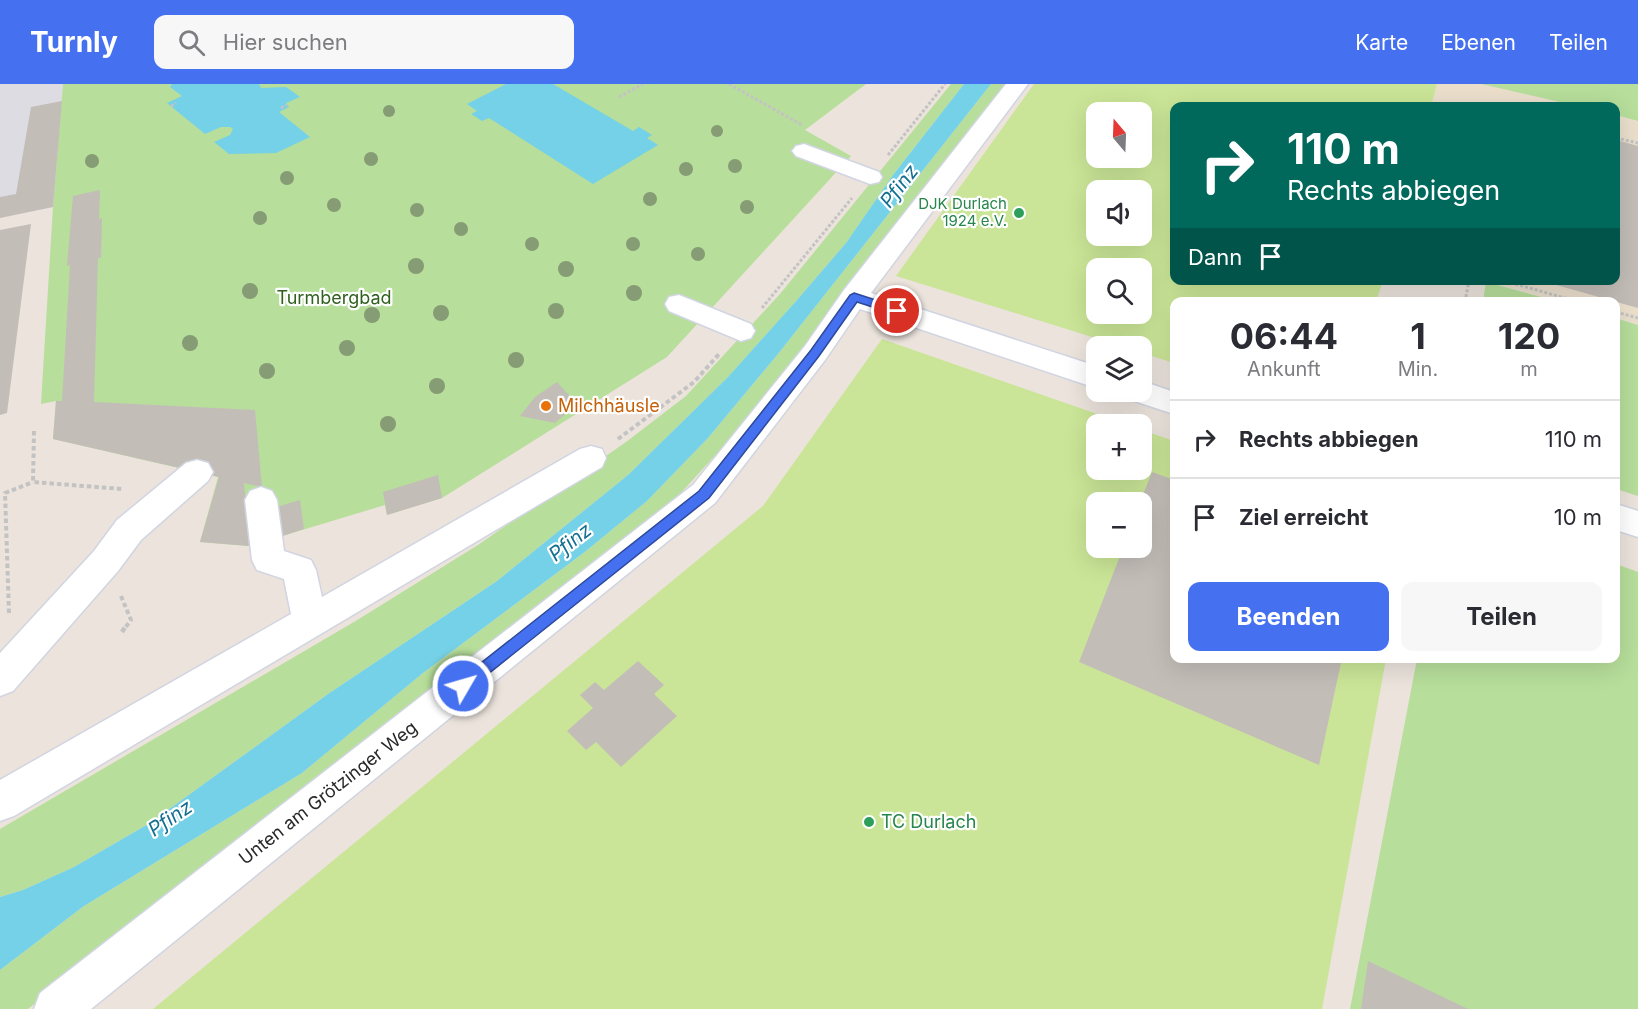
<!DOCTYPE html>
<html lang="de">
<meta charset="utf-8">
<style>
body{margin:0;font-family:Inter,sans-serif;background:#f7f7f7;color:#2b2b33;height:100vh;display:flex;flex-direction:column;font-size:22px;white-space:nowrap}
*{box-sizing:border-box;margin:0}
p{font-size:20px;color:#7c7c81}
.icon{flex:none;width:33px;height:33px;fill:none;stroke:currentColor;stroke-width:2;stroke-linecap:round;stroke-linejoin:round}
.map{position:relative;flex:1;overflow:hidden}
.details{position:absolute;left:1170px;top:213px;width:450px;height:366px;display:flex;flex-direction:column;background:#fff;border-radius:12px;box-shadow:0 6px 24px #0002}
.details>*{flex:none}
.banner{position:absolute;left:1170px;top:18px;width:450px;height:183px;border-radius:12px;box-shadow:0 6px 24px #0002;background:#00695c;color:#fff;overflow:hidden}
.needle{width:39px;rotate:341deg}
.controls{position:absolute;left:1086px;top:18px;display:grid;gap:12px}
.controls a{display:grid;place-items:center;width:66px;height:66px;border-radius:12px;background:#fff;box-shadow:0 6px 24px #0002;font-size:30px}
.pin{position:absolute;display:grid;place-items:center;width:51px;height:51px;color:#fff;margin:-26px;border:3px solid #fff;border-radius:50%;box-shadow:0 2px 6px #0007}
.me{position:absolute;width:66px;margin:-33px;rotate:52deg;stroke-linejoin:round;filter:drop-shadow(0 0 4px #0008)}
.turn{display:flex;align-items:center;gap:21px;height:126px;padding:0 18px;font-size:27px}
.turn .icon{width:78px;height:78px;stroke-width:2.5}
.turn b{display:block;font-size:42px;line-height:51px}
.then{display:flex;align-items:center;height:57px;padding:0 18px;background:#0003;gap:12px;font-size:22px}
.eta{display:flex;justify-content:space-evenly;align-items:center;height:102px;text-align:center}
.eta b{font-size:36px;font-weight:700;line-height:42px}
.button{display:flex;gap:12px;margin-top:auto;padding:12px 18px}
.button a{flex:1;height:69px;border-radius:12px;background:#4570ef;color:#fff;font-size:24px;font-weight:700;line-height:69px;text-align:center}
.button a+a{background:#f7f7f7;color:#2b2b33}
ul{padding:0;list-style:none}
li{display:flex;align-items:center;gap:18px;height:78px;padding:0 18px;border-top:2px solid #e1e1e2}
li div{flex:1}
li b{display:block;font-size:22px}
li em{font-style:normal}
header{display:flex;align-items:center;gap:36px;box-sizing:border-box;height:84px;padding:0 30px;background:#4570ef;color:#fff}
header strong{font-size:28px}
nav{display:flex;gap:33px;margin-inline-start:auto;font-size:21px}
.search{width:420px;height:54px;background:#f7f7f7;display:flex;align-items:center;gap:15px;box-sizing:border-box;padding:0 21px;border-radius:12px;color:#7c7c81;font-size:22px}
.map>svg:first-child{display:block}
.industrial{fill:#dedce3}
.education{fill:#ebdfcc}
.green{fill:#b7de9b}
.pitch{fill:#cae597;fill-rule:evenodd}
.water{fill:#75d1e7}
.building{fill:#c3bdb8}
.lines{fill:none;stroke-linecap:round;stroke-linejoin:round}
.minor-casing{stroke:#d1d5e1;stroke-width:3}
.path-far2{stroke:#c3c3c3;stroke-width:3;stroke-dasharray:3 2;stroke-linecap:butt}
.path-far1{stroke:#c3c3c3;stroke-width:4;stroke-dasharray:4.5 3;stroke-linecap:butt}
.path{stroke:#c3c3c3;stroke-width:4.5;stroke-dasharray:5 4;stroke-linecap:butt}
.minor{fill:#fff;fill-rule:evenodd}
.tree{fill:#859c74}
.route{fill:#4570ef;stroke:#2d499b;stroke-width:1.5}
.leisure-dot{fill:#2e9e5b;stroke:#fff;stroke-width:2}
.food-dot{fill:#e8710a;stroke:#fff;stroke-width:2}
.labels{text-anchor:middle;stroke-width:4.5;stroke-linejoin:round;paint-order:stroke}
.far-leisure-label{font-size:15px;fill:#27864d;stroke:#fff;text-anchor:end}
.park-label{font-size:18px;fill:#31611e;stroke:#fff}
.food-label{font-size:18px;fill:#c56008;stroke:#fff;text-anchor:start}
.street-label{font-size:18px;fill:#292929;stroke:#fff}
.leisure-label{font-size:18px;fill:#27864d;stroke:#fff;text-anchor:start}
.water-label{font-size:20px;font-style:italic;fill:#156f91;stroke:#fff}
</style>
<header>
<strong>Turnly</strong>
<div class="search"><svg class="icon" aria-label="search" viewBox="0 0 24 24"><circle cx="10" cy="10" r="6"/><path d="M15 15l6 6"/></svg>Hier suchen</div>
<nav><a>Karte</a><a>Ebenen</a><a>Teilen</a></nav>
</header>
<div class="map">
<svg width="1638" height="925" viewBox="0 0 1638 925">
<rect width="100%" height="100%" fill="#ebe3dc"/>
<path class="industrial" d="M0,0H63L53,123L0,134Z"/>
<path class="education" d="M1437,0H1481L1577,22H1431Z
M1616,31L1638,37V240L1616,233V218L1560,217L1485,197L1616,196Z"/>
<path class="green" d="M63,0H866L805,46L851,72L667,273L442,414L387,431L385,421L249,462L200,458L218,393L53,355L56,317L41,320L53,123Z
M951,0H964L893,91L846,159L797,216L728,293L628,391L497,497L328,610L150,739L74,783L23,806L0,813V745L354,538L478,461L626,358L686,312L780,210Z
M991,0H1007L753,330L678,412L28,925H0V886L84,822L302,689L423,589L586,467L647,417L708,354L778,270Z
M1481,0H1638V37L1616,31V22H1577Z
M1486,198L1556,217H1483Z
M1616,234L1638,241V412L1616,405Z
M1616,480L1638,488V925H1350L1417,575L1616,574Z"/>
<path class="pitch" d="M1034,0H1437L1431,22H1174V196L1383,197L1376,217L1174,218V279L1142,269V262H1121L896,192ZM1096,28H1142V74H1096ZM1096,106H1142V152H1096ZM1096,184H1142V230H1096Z
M882,255L1126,340H1096V386H1142V346L1174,357V574L1386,575L1322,925H153L763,422ZM1096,418H1142V464H1096Z"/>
<path class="water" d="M172,0H259L261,4L286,3L300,13L286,19L289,23L279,28L310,53L276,69L229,70L214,58L230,51L233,45L230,43H221L205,50L167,19L182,12L170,3Z
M506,0H553L633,47L639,43L652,51L647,54L658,61L593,100L489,34L482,37L471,30L477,27L467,20Z
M964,0H991L778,270L708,354L647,417L586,467L423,589L302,689L84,822L0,886V813L23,806L74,783L150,739L328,610L497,497L628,391L728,293L797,216L846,159L893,91Z"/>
<path class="building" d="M62,17L53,123L0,134V113L16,110L31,23Z
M1616,56L1638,62V224L1542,197L1616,196Z
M100,106L99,135L102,134L101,174H98L94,318L255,326L262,403L244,399L249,462L200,458L219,393L53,355L56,317H62L70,181L67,182L73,112Z
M31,140L7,329L0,331V146Z
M557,298L577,320L555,339L520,332L535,313Z
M1152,388L1174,396V574H1342L1319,681L1079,578L1123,464H1142L1140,418Z
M438,391L442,414L387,431L383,408Z
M300,416L304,445L273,455L270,425Z
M638,577L664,601L654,610L677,632L621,683L596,658L586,666L567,647L593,624L580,611L595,598L604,606Z
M1368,877L1468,925H1361Z"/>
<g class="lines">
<defs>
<path id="minor" d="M1006,0H1028L871,209L1096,282V304L860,225L825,276L715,419L91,925H34L40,909L693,401L805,262L844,206Z
M804,60L879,88L882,93L879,98L870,100L796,72L792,67L796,62Z
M679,211L751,240L755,247L751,254L741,257L669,227L665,220L669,213Z
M1142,297L1174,308V330L1131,316L1127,308H1142Z
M591,362L602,365L606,374L602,383L14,732L0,737V696L291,530L284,495L257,486L252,476L245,416L250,407L261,403L272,407L277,416L284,467L311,476L316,486L322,513L580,365Z
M197,376L208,379L213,388L208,397L141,456L118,487L13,607L0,612V569L94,467L117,436L186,379Z
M1616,420L1638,427V453L1616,446Z"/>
</defs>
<use href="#minor" class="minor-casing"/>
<path class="path-far2" d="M729,0L802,41
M619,13L643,0
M171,22L176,19
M281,24L287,21
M1616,54L1638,59
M888,71L945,0
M1501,196L1579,218
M1465,218L1469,196
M762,224L852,114
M1616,228L1638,234"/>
<path class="path-far1" d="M34,347L33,398L122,405
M618,355L694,298L720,269
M121,512L131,536L125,544
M9,529L5,409L33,398"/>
<path class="path" d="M122,548L126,542"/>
<use href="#minor" class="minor"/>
</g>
<g class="tree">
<circle cx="389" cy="27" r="6"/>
<circle cx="717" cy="47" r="6"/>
<circle cx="371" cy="75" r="7"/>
<circle cx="92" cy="77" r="7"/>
<circle cx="735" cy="82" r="7"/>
<circle cx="686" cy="85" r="7"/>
<circle cx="287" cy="94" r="7"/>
<circle cx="650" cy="115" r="7"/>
<circle cx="334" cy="121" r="7"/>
<circle cx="747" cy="123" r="7"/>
<circle cx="417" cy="126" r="7"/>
<circle cx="260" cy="134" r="7"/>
<circle cx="461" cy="145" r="7"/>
<circle cx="532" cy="160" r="7"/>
<circle cx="633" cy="160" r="7"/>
<circle cx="698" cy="170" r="7"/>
<circle cx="416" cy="182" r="8"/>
<circle cx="566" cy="185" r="8"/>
<circle cx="250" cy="207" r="8"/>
<circle cx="634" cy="209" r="8"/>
<circle cx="556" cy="227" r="8"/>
<circle cx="441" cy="229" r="8"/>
<circle cx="372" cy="231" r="8"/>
<circle cx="190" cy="259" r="8"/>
<circle cx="347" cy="264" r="8"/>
<circle cx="516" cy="276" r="8"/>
<circle cx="267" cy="287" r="8"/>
<circle cx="437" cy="302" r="8"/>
<circle cx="388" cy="340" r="8"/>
</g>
<path class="route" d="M854,209L901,224L902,227L897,231L857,218L819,272L709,414L468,606L463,608L458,606L456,602L458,597L699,407L811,266L850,211Z"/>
<g class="leisure-dot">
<circle cx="1019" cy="129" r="6"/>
<circle cx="869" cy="738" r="6"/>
</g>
<circle class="food-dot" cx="546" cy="322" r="6"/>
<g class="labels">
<g class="far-leisure-label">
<text x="1007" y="125">DJK Durlach<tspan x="1007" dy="17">1924 e.V.</tspan></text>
</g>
<g class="park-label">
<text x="334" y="220">Turmbergbad</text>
</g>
<g class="food-label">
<text x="558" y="328">Milchhäusle</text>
</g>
<g class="street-label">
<text transform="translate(328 709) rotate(-38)" y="6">Unten am Grötzinger Weg</text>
</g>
<g class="leisure-label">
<text x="881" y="744">TC Durlach</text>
</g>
<g class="water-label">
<text transform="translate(899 102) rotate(-52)" y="7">Pfinz</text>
<text transform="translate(570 458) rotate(-38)" y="7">Pfinz</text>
<text transform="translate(170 734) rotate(-34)" y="7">Pfinz</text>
</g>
</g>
</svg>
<div class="controls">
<a><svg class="needle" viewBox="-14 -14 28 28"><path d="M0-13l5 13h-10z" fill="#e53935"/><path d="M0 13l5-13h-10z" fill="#7c7c81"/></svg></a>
<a><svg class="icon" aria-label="sound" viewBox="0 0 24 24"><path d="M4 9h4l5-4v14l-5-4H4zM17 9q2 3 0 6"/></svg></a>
<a><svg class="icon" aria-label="search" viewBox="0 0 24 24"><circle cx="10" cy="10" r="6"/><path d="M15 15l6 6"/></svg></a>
<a><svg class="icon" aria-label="layers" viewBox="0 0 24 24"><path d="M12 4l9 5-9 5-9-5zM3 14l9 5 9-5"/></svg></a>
<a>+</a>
<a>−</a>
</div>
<div class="pin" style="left:897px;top:227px;background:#d93025"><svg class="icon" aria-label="arrive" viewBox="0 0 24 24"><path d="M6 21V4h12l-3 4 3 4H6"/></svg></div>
<svg class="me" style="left:463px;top:602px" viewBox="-20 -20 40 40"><circle r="17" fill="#4570ef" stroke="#fff" stroke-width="3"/><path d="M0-11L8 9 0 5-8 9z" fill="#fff"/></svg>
<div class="banner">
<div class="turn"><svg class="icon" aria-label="right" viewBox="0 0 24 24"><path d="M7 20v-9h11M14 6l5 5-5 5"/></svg><div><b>110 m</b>Rechts abbiegen</div></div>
<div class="then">Dann<svg class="icon" aria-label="arrive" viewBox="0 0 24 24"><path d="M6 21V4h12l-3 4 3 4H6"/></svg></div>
</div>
<section class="details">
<div class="eta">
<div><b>06:44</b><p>Ankunft</p></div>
<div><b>1</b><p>Min.</p></div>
<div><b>120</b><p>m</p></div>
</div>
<ul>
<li><svg class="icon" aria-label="right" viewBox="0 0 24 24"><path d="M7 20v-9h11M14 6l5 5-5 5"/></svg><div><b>Rechts abbiegen</b></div><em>110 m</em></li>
<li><svg class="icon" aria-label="arrive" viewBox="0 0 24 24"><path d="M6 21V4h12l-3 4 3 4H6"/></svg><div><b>Ziel erreicht</b></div><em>10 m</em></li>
</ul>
<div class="button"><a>Beenden</a><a>Teilen</a></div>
</section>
</div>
